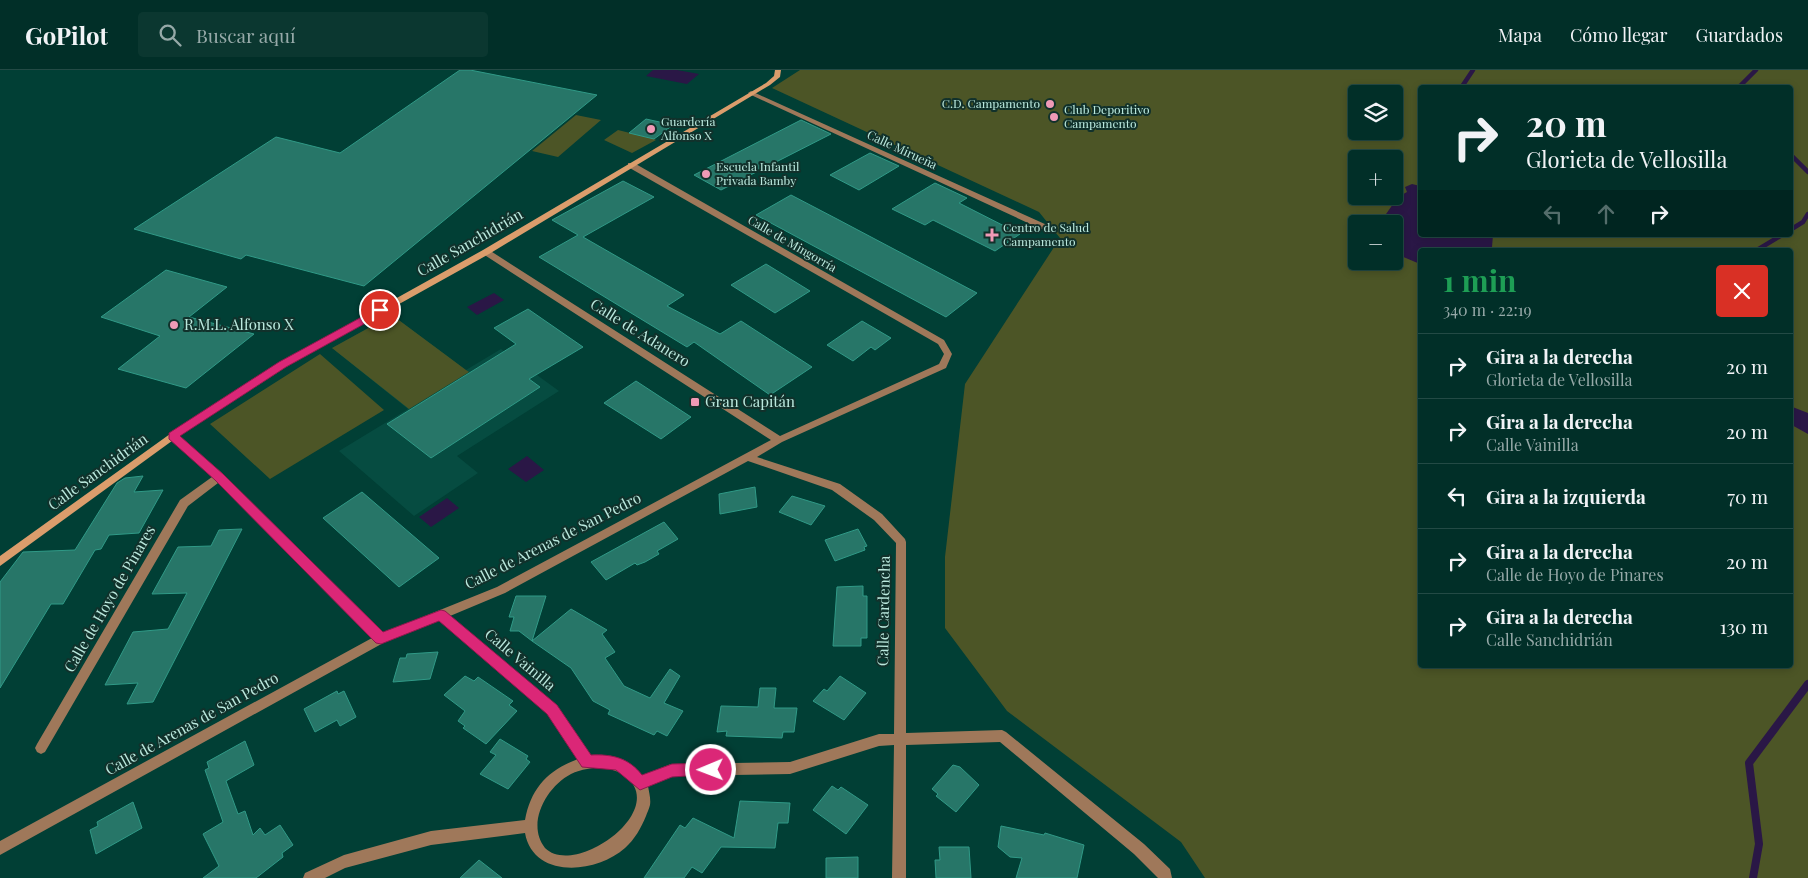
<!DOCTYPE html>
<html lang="es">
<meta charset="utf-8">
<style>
body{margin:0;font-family:"Playfair Display",serif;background:#0b3730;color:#f1f3f6;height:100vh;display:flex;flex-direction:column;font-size:19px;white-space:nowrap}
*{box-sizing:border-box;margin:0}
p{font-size:16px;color:#96a9a8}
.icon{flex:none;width:28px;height:28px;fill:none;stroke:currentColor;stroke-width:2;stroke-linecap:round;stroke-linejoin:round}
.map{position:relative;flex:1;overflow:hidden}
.panel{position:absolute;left:1418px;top:178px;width:375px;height:420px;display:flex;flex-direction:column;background:#012f28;border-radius:5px;box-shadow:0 2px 8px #0003,0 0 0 1px #234a45}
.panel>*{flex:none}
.top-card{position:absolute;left:1418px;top:15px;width:375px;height:152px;border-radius:5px;box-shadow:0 2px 8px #0003,0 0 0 1px #234a45;background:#012f28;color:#f1f3f6;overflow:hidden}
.fabs{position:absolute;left:1348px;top:15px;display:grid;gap:10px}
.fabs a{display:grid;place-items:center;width:55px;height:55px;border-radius:5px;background:#012f28;box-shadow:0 2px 8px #0003,0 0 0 1px #234a45;font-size:25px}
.pin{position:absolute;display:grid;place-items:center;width:42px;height:42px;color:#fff;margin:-21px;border:2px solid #fff;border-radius:50%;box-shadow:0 1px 5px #0007}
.me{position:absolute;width:55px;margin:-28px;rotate:269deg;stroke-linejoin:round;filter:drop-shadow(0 0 4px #0008)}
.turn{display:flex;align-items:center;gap:18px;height:105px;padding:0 25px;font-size:22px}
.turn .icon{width:65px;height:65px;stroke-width:2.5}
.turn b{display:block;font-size:35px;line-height:42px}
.lanes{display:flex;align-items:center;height:48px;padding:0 25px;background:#0003;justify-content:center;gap:25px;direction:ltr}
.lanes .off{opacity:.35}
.round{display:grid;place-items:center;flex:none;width:52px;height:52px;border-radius:5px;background:#0b3730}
.headline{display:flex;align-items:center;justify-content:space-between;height:85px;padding:0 25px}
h1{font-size:30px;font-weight:700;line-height:38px;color:#1e9e55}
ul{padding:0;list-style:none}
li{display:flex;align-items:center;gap:15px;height:65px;padding:0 25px;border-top:1px solid #234a45}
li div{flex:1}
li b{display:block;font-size:19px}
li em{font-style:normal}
header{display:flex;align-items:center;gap:30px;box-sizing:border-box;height:70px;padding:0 25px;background:#012f28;border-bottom:1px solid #234a45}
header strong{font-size:24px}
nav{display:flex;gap:28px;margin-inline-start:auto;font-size:18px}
.search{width:350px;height:45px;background:#0b3730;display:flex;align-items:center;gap:12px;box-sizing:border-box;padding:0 18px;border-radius:5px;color:#96a9a8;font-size:19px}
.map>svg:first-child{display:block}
.built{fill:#064c41}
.green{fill:#4c5526;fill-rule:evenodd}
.water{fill:#2a1746}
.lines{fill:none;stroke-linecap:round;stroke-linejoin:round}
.stream-far1{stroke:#2a1746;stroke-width:4.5}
.stream{stroke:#2a1746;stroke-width:8}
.building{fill:#277668;stroke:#309a87}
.street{fill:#9f785a;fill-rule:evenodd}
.secondary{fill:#db9d6c;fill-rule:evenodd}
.route{fill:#db2777;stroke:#8e194d}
.poi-dot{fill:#f09ab6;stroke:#11312b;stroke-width:2}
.labels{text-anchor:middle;stroke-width:4;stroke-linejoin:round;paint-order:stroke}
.far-poi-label{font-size:12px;fill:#bbe9de;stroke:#11312b;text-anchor:start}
.far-street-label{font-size:12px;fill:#bbe9de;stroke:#11312b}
.street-label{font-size:15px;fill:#bbe9de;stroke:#11312b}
.poi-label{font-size:15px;fill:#bbe9de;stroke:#11312b;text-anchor:start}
</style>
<header>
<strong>GoPilot</strong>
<div class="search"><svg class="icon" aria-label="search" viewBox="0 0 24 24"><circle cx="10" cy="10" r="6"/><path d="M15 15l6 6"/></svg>Buscar aquí</div>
<nav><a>Mapa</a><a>Cómo llegar</a><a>Guardados</a></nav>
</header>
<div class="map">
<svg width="1808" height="808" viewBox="0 0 1808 808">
<rect width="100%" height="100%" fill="#013f35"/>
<path class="built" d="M392,245L466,300L501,279L559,321L457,386L478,403L414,446L339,381L408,339L332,278Z"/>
<path class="green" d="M800,0H1808V808H1205L1181,772L1007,641L945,558V487L965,314L1060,168L1039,142L772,18ZM1420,18H1790V165H1420ZM1356,24H1394V61H1356ZM1356,89H1394V126H1356ZM1356,154H1394V191H1356ZM1420,180H1790V595H1420Z
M576,45L601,50L558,87L532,81Z
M618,60L654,69L656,70L632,83L604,70Z
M392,245L466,300L469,302L409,339L332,278Z
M320,284L384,340L270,409L210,354Z"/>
<path class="water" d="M653,0H677L699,4L687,14L646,6Z
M1412,114L1420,116V165H1493L1492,177L1496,180H1420V194L1394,183V154H1379L1398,127L1407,122L1405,117Z
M494,223L504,230L477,245L467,237Z
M1790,336L1808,343V364L1790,354Z
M527,386L544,400L526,412L508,399Z
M447,428L459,438L431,457L419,447Z"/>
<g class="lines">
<path class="stream-far1" d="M1461,18L1473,0
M1738,18L1756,0
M1790,84L1808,102
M1790,160L1803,152L1808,144
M1757,180L1782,165"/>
<path class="stream" d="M1753,808L1759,774L1749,693L1808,614"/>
</g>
<path class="building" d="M460,0H470L597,25L364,216L246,185L241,189L134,159L276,67L340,83Z
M646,49L673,55L654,69L629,63Z
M801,50L831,64L721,120L694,105Z
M870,83L899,96L859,120L830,105Z
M623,111L654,127L583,167L684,225L667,236L720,264L741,251L812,297L770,325L694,272L687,277L539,187L578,165L552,150Z
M935,113L967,128L959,133L1020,164L995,181L933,150L925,155L892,139Z
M791,125L837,149L977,223L946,247L756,145Z
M766,194L810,221L775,243L731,215Z
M166,200L227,217L189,247L254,264L186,318L118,299L160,266L101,247Z
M528,239L583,277L529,309L540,317L431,388L387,354L516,274L494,258Z
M862,251L891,268L875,280L871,277L853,291L827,275Z
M636,311L691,347L661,369L604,333Z
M143,406L134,422L163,420L139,463L109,465L101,479L95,480L63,534H51L0,618V512L23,482L75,480L117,413L125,408Z
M755,417L757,437L720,444L719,424Z
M362,422L439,488L399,517L323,448Z
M792,426L825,436L811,455L779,442Z
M664,452L678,469L657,481L659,484L645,492L637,495L635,493L606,510L591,492Z
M242,459L153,632L127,634L138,613L105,615L133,562L168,559L187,523L152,524L178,477L211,476L219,460Z
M858,459L867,476L864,477L865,480L835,491L825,470Z
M863,516V526H867V568H861V576H833L837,517Z
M516,526H546L532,571L519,561H510L514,547H509Z
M571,539L607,560L602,564L615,582L605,588L624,616L650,628L670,599L680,606L664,633L683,641L667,666L657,661L654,665L608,644L610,640L593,631L571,598L532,571Z
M438,582L430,609L393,612L400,588H406L407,584Z
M465,606L474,611L478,607L513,631L509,635L517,641L486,674L463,658L465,656L458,651L465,641L444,625Z
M840,606L866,623L844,650L813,631L824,619L827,621Z
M760,618H776L774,638H797L794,662H783L782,668L726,666L727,661L717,662L721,636L758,637Z
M337,621L338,624L344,621L356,647L340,656L337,650L315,662L304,639Z
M500,669L528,686L526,689L530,692L508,719L480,704L496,685L490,682Z
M245,671L254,695L226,711L238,744L245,741L253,765L260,758L265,765L280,755L293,775L282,783L283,787L256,808H203L219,796L203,764L223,752L205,700L209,698L207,692Z
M953,695L960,697L979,715L956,742L936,726L938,724L932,719Z
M832,716L838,720L841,717L868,735L846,764L813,740Z
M740,731L790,733L788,753H778L775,778L721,777L702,803L692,797L684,808H644L680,755L685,758L693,748L734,768Z
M133,732L142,758L96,784L90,760L98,756L97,752Z
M1001,756L1044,765L1045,763L1084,775L1077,808H1016L1022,788L1010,787L998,777Z
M939,777H969L971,808H936L935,790H940Z
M858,787V808H826V788Z
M479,790L502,808H460Z"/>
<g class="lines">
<path class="street" d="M751,21L1047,155L1048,157L1047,159H1041L749,24L748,23Z
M628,93H634L944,270L952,284L946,298L782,372L757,387L840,414L882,444L905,469L906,472V663L1002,660L1006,662L1144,774L1170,799L1172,808H1158L1134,784L1000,672L906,675V808H892L894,675L879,676L790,704L671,706L648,716C649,722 651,729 650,735C649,739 647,743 646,746C641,758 635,769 625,778C594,805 533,808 525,763L431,775L345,798L325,808H303L305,803L344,785L431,761L525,750C531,718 548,700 578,689L548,643L439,550L385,572L0,785V771L372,568L218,413L188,436L45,682L41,684L37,682L35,678L37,674L180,430L212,407L170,368L168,366L170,364H176L223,404L383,563L497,517L771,370L483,184V180H489L780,366L939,294L944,284L938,274L628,97ZM748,391L832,420L874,450L896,473L894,664H879L790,692L671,694L641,706L634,697L604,685L591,686L556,635L450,546L505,523ZM604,697C610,700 620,701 625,706C670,740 575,808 545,778C526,754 546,717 571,704C581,699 593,698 604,697Z"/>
<path class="secondary" d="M775,0H781L780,7L770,15L489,184L286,297L176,368L0,496V486L170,364L280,293L483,180L766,13L774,6Z"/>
</g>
<path class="route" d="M380,237L385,240L384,243L286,297L180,366L223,404L383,562L441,540L445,541L557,635L591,685C612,684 629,688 642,705L672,694L711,693L716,695L718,700L716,704L672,707L640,720L616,700L582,697L547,644L439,551L381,574L376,573L215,410L169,369V363L279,292Z"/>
<g class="poi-dot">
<circle cx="1050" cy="34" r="5"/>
<circle cx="1054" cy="47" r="5"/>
<circle cx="651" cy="59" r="5"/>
<circle cx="706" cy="104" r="5"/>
<path d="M989.5 157.5h5v5h5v5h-5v5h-5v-5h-5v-5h5z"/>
<circle cx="174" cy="255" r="5"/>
<rect x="690" y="327" width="10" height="10" rx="2.5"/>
</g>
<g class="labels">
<g class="far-poi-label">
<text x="1040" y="38" text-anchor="end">C.D. Campamento</text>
<text x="1064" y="44">Club Deporitivo<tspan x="1064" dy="14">Campamento</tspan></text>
<text x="661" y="56">Guardería<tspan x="661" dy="14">Alfonso X</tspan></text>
<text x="716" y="101">Escuela Infantil<tspan x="716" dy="14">Privada Bamby</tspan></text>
<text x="1003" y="162">Centro de Salud<tspan x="1003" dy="14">Campamento</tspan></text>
</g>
<g class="far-street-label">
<text transform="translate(902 80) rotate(25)" y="4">Calle Mirueña</text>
<text transform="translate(792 174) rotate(30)" y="4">Calle de Mingorría</text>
</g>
<g class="street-label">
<text transform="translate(470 173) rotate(-30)" y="5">Calle Sanchidrián</text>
<text transform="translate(640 263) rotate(32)" y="5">Calle de Adanero</text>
<text transform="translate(98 402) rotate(-36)" y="5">Calle Sanchidrián</text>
<text transform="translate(553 471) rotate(-27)" y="5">Calle de Arenas de San Pedro</text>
<text transform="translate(110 529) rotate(-60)" y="5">Calle de Hoyo de Pinares</text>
<text transform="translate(884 541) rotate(-89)" y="5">Calle Cardencha</text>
<text transform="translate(520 590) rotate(40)" y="5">Calle Vainilla</text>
<text transform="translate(192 654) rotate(-29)" y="5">Calle de Arenas de San Pedro</text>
</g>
<g class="poi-label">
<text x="184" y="260">R.M.L. Alfonso X</text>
<text x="705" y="337">Gran Capitán</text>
</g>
</g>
</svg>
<div class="fabs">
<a><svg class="icon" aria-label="layers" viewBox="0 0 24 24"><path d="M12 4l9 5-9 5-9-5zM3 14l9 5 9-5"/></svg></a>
<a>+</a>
<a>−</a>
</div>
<div class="pin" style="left:380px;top:240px;background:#d93025"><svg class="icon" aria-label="arrive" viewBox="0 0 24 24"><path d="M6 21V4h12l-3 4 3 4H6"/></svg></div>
<svg class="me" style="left:711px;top:700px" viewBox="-20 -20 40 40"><circle r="17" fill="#db2777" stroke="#fff" stroke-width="3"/><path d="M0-11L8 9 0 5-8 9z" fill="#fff"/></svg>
<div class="top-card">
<div class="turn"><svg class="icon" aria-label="right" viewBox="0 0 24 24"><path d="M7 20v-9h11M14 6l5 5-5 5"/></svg><div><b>20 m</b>Glorieta de Vellosilla</div></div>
<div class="lanes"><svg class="icon off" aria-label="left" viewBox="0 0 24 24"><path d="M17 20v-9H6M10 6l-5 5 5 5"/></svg><svg class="icon off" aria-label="ahead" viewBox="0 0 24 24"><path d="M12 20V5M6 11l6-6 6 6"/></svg><svg class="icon" aria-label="right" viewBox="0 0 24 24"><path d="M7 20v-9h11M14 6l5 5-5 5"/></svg></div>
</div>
<section class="panel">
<div class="headline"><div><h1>1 min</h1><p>340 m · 22:19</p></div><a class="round" style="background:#d93025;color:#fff"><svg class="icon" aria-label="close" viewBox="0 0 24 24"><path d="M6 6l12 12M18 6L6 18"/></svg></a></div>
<ul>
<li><svg class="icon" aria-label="right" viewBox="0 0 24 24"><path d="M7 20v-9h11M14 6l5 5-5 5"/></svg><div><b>Gira a la derecha</b><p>Glorieta de Vellosilla</p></div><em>20 m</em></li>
<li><svg class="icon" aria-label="right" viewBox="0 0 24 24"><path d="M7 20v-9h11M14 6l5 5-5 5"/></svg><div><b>Gira a la derecha</b><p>Calle Vainilla</p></div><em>20 m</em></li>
<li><svg class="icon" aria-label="left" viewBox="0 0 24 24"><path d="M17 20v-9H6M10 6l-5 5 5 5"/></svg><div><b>Gira a la izquierda</b></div><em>70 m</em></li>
<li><svg class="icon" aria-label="right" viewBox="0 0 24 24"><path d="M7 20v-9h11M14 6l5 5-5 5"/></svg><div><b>Gira a la derecha</b><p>Calle de Hoyo de Pinares</p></div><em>20 m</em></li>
<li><svg class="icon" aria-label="right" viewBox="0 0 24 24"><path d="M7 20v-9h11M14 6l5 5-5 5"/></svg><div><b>Gira a la derecha</b><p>Calle Sanchidrián</p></div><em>130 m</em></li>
</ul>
</section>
</div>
